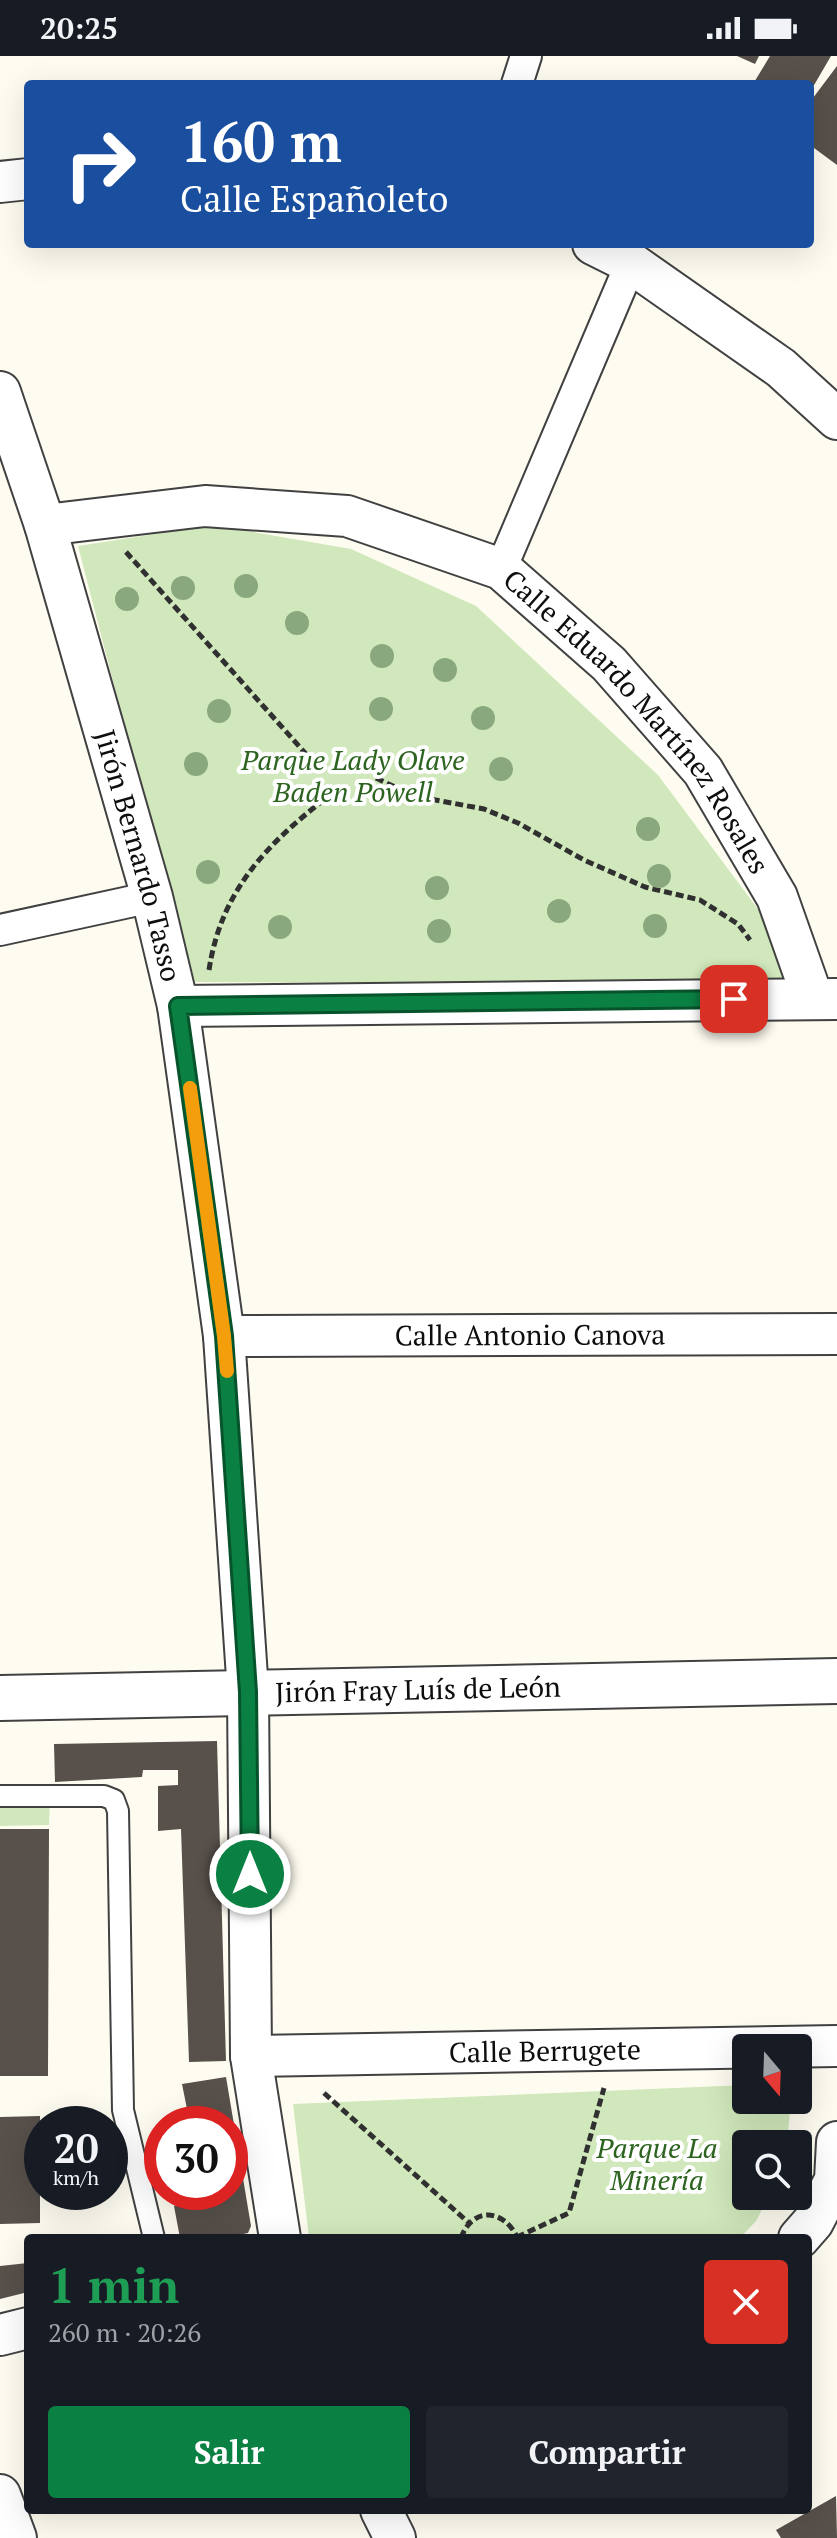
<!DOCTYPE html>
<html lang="es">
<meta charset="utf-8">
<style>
body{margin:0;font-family:"PT Serif",serif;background:#20242c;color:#f1f3f6;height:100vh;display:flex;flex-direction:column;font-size:30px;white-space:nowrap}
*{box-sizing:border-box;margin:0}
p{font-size:26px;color:#9ea1a6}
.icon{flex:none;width:44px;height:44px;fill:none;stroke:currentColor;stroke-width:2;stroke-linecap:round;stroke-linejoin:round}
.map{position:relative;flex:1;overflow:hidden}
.details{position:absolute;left:24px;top:2178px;width:788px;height:280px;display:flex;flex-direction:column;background:#171b24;border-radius:8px;box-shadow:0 8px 32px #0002}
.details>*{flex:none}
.hud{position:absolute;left:24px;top:24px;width:790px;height:168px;border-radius:8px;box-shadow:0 8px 32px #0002;background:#1a4fa0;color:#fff;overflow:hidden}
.needle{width:52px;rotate:161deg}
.tools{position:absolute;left:732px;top:1978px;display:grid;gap:16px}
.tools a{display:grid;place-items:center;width:80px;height:80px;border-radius:8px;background:#171b24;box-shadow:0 8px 32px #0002;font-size:40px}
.speed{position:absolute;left:24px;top:2050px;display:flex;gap:16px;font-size:40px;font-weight:700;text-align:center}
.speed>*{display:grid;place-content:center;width:104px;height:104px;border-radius:50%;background:#171b24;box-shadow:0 8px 32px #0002;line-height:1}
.speed small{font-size:20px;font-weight:400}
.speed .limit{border:12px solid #d22;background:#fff;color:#111}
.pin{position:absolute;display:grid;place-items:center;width:68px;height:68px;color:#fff;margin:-34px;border-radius:16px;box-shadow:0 4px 12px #0006}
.me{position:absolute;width:88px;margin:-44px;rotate:0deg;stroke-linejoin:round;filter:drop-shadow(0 0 6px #0008)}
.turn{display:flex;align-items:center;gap:28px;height:168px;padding:0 24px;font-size:36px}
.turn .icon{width:104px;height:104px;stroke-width:2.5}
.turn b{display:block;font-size:56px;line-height:68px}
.round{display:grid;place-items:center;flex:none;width:84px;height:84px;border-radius:8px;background:#20242c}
.head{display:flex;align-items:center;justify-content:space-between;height:136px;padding:0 24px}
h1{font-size:48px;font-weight:600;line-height:60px;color:#1e9e55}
.button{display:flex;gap:16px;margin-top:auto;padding:16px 24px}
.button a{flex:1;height:92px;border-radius:8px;background:#0b8043;color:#fff;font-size:32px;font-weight:600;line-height:92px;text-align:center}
.button a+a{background:#20242c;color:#f1f3f6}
.status{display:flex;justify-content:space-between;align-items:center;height:56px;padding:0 40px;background:#171b24;direction:ltr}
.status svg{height:22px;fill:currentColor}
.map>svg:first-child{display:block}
.green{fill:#d0e8bb}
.building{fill:#57504b}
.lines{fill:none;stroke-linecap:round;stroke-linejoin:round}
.service-casing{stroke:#414141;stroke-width:24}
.pedestrian-casing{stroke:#414141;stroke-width:34}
.minor-casing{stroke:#414141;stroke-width:44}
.tertiary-casing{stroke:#414141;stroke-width:48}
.path{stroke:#303030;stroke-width:5;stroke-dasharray:8 4;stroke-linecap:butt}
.service{stroke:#fff;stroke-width:20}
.pedestrian{stroke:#fff;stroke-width:30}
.minor{stroke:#fff;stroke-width:40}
.tertiary{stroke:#fff;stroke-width:44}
.tree{fill:#8aa87e}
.route-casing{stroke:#07532c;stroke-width:20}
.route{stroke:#0b8043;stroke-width:14}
.slow{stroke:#f59e0b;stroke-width:14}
.labels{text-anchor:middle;stroke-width:8;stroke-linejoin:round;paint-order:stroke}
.street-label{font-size:28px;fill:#0e0e0e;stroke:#fff}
.park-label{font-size:28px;font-style:italic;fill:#2c6420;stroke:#fff}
</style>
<div class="status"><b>20:25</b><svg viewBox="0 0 49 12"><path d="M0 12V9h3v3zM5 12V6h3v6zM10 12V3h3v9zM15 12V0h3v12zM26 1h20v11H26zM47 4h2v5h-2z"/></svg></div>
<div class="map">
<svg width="837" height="2482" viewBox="0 0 837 2482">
<rect width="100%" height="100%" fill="#fefcf0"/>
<path class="green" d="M213,469L351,493L476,550L658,719L766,864L793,929L191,926L78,490Z
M0,1739H50L49,1769L0,1770Z
M746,2029V2044H791L787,2088H746V2140H769L756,2165L740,2182H309L293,2048Z"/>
<path class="building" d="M737,0H759L755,8Z
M770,0H831L810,36V28H753Z
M837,10V109L810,89V46Z
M217,1685L226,2005L189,2006L181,1773L158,1775V1730L178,1729V1714H143L142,1721L55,1726L54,1688Z
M0,1773H49L48,2020H0Z
M226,2021L251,2170L248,2177L225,2182H180L174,2150L205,2142L204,2136H230V2068H190L182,2028Z
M40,2060V2167L0,2168V2061Z
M28,2207V2236L0,2243V2210Z
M836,2440L837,2482H781L776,2474Z"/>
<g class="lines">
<defs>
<path id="service" d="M0,1740H104L114,1744L118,1755L123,2054L154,2182"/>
<path id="pedestrian" d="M517,28L526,0
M501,513L631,207
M0,874L152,841"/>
<g id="minor">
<path d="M0,126L28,123"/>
<path d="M593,188L631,207L781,312L837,363"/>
<path id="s1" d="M0,336L45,469L152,841L178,950L224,1280L248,1636L251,2000L280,2182"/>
<path id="s2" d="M45,469L205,450L347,460L501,513L609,608L703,715L777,841L813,943"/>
<path d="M178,950L837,943"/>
<path id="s3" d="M224,1280L837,1278"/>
<path id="s4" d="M251,2000L837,1990"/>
<path d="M799,2182L813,2166L835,2124L837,2086"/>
<path d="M0,2279L28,2272"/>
<path d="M0,2439L16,2482"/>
<path d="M381,2454L395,2482"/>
</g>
<g id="tertiary">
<path id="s5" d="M0,1642L837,1625"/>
</g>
</defs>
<use href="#service" class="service-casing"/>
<use href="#pedestrian" class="pedestrian-casing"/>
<use href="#minor" class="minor-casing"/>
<use href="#tertiary" class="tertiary-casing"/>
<path class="path" d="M126,496L314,707
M376,722L414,740L484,753L518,767L584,804L645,831L700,844L738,868L750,884
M209,914C221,835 266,789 326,742
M324,2037L469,2167
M517,2181L569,2157L604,2032
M461,2182C472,2151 503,2152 517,2181"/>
<use href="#service" class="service"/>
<use href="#pedestrian" class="pedestrian"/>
<use href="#minor" class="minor"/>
<use href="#tertiary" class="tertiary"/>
</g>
<g class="tree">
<circle cx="246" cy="530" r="12"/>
<circle cx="183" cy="532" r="12"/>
<circle cx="127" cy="543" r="12"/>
<circle cx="297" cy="567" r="12"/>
<circle cx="382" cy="600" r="12"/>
<circle cx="445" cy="614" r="12"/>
<circle cx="381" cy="653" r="12"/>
<circle cx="219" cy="655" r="12"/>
<circle cx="483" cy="662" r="12"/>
<circle cx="196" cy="708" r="12"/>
<circle cx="501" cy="713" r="12"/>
<circle cx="648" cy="773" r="12"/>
<circle cx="208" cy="816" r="12"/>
<circle cx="659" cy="820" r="12"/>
<circle cx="437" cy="832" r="12"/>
<circle cx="559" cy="855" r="12"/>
<circle cx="655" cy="870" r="12"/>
<circle cx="280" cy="871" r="12"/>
<circle cx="439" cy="875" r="12"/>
</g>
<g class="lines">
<defs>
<path id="route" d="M250,1818L248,1636L224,1280L178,950L734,943"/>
</defs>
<use href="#route" class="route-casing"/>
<use href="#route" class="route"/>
<path class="slow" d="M190,1032L224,1280L227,1315"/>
</g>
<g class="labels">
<g class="street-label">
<text dy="10" stroke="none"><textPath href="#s2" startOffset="672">Calle Eduardo Martínez Rosales</textPath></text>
<text dy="10" stroke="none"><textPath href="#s1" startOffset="484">Jirón Bernardo Tasso</textPath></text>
<text dy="10" stroke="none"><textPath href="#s3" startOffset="306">Calle Antonio Canova</textPath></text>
<text dy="10" stroke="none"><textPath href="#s5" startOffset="418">Jirón Fray Luís de León</textPath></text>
<text dy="10" stroke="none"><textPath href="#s4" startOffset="294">Calle Berrugete</textPath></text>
</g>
<g class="park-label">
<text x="353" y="714">Parque Lady Olave<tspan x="353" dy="32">Baden Powell</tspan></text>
<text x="657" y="2102">Parque La<tspan x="657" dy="32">Minería</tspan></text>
</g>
</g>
</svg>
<div class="tools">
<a><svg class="needle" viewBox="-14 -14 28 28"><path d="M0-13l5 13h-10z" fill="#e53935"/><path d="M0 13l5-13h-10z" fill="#9ea1a6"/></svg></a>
<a><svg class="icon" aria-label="search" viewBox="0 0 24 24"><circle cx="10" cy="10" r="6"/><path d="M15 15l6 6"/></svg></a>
</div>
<div class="speed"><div>20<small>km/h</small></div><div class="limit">30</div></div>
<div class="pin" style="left:734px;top:943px;background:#d93025"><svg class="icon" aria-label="arrive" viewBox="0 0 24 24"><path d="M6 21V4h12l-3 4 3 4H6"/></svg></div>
<svg class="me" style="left:250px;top:1818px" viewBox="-20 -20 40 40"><circle r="17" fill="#0b8043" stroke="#fff" stroke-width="3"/><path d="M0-11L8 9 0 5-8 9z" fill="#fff"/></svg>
<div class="hud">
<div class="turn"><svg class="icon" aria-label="right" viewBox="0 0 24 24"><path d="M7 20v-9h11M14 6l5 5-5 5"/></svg><div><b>160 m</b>Calle Españoleto</div></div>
</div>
<section class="details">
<div class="head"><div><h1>1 min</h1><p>260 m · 20:26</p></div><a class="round" style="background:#d93025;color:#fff"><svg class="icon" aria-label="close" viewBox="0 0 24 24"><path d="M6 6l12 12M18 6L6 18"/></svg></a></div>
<div class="button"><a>Salir</a><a>Compartir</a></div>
</section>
</div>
